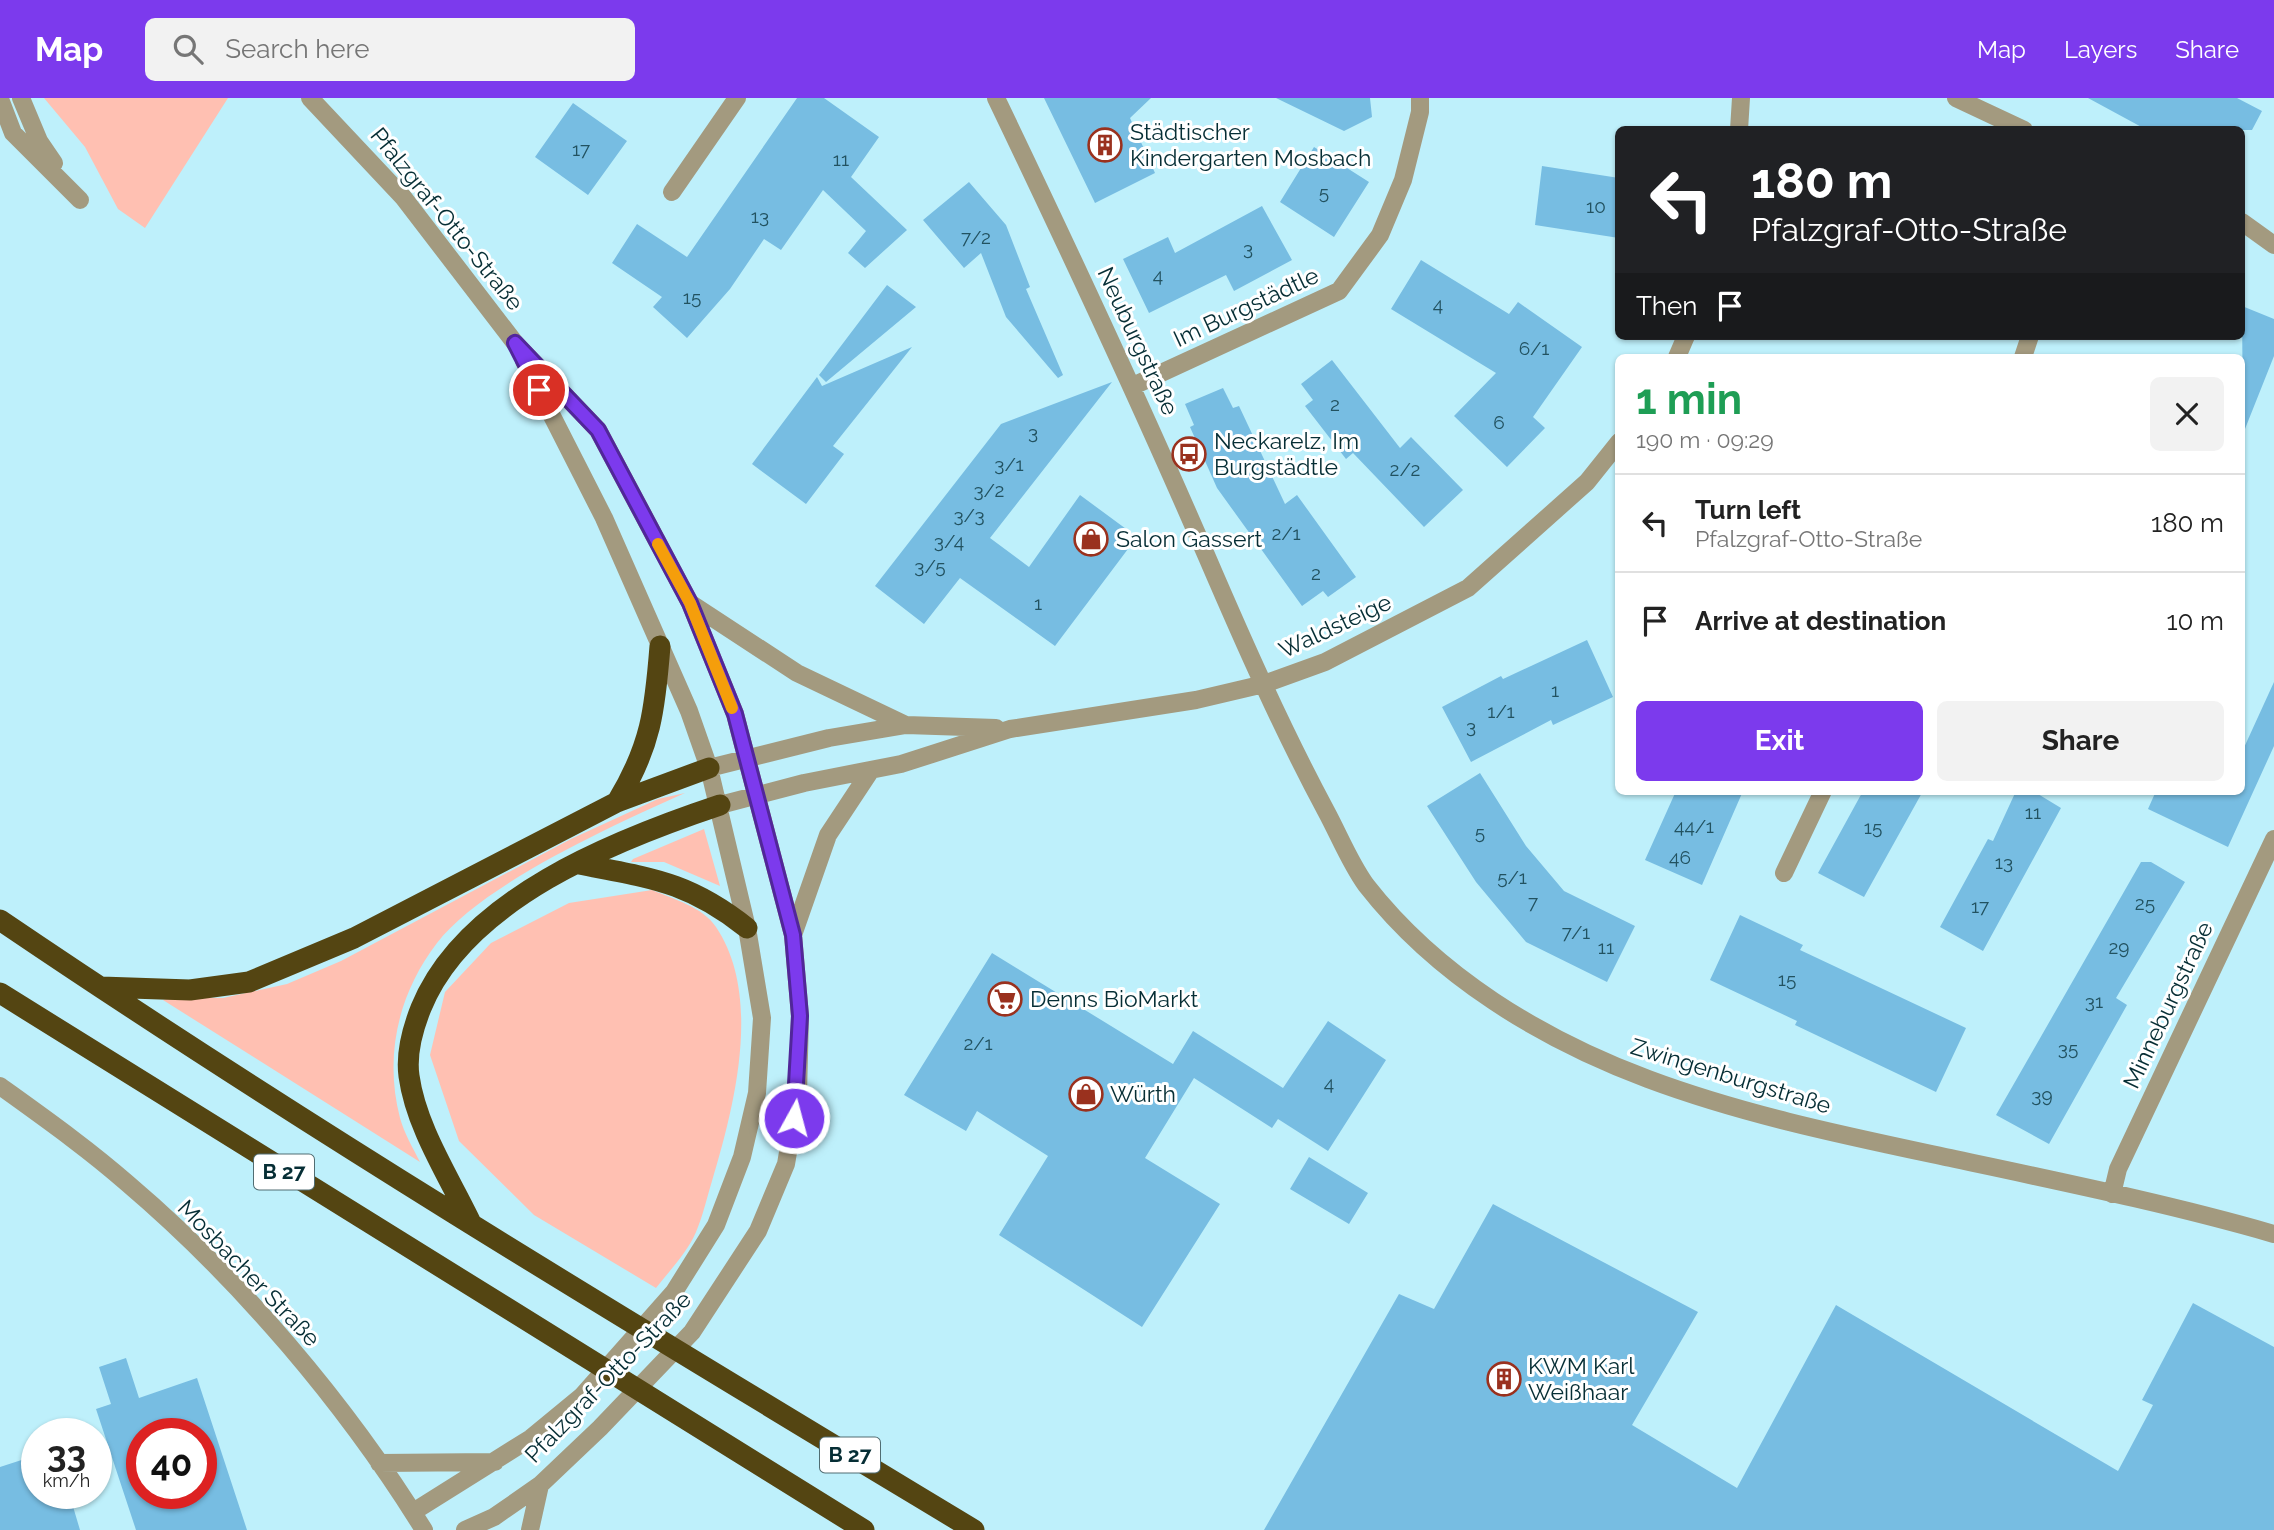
<!DOCTYPE html>
<meta charset="utf-8">
<style>
body{margin:0;font-family:Raleway,sans-serif;background:#f2f2f2;color:#222;height:100vh;display:flex;flex-direction:column;font-size:26px;white-space:nowrap}
*{box-sizing:border-box;margin:0}
p{font-size:23px;color:#767676}
.icon{flex:none;width:38px;height:38px;fill:none;stroke:currentColor;stroke-width:2;stroke-linecap:round;stroke-linejoin:round}
.map{position:relative;flex:1;overflow:hidden}
.side{position:absolute;left:1615px;top:256px;width:630px;height:441px;display:flex;flex-direction:column;background:#fff;border-radius:10px;box-shadow:0 2px 5px #0004}
.side>*{flex:none}
.top-card{position:absolute;left:1615px;top:28px;width:630px;height:214px;border-radius:10px;box-shadow:0 2px 5px #0004;background:#202124;color:#fff;overflow:hidden}
.speed{position:absolute;left:21px;top:1320px;display:flex;gap:14px;font-size:35px;font-weight:700;text-align:center}
.speed>*{display:grid;place-content:center;width:91px;height:91px;border-radius:50%;background:#fff;box-shadow:0 2px 5px #0004;line-height:1}
.speed small{font-size:18px;font-weight:400}
.speed .limit{border:10px solid #d22;background:#fff;color:#111}
.pin{position:absolute;display:grid;place-items:center;width:60px;height:60px;color:#fff;margin:-30px;border:4px solid #fff;border-radius:50%;box-shadow:0 2px 7px #0007}
.me{position:absolute;width:77px;margin:-38px;rotate:7deg;stroke-linejoin:round;filter:drop-shadow(0 0 5px #0008)}
.turn{display:flex;align-items:center;gap:24px;height:147px;padding:0 21px;font-size:32px}
.turn .icon{width:91px;height:91px;stroke-width:2.5}
.turn b{display:block;font-size:49px;line-height:60px}
.then{display:flex;align-items:center;height:66px;padding:0 21px;background:#0003;gap:14px;font-size:26px}
.round{display:grid;place-items:center;flex:none;width:74px;height:74px;border-radius:10px;background:#f2f2f2}
.head{display:flex;align-items:center;justify-content:space-between;height:119px;padding:0 21px}
h1{font-size:42px;font-weight:700;line-height:52px;color:#1e9e55}
.button{display:flex;gap:14px;margin-top:auto;padding:14px 21px}
.button a{flex:1;height:80px;border-radius:10px;background:#7c3aed;color:#fff;font-size:28px;font-weight:700;line-height:80px;text-align:center}
.button a+a{background:#f2f2f2;color:#222}
ul{padding:0;list-style:none}
li{display:flex;align-items:center;gap:21px;height:98px;padding:0 21px;border-top:2px solid #e0e0e0}
li div{flex:1}
li b{display:block;font-size:26px}
li em{font-style:normal}
header{display:flex;align-items:center;gap:42px;box-sizing:border-box;height:98px;padding:0 35px;background:#7c3aed;color:#fff}
header strong{font-size:33px}
nav{display:flex;gap:38px;margin-inline-start:auto;font-size:24px}
.search{width:490px;height:63px;background:#f2f2f2;display:flex;align-items:center;gap:18px;box-sizing:border-box;padding:0 24px;border-radius:10px;color:#767676;font-size:26px}
.map>svg:first-child{display:block}
.green{fill:#ffc0b2}
.building{fill:#77bde2;fill-rule:evenodd}
.lines{fill:none;stroke-linecap:round;stroke-linejoin:round}
.minor{stroke:#a39a7f;stroke-width:18}
.highway{stroke:#544512;stroke-width:21}
.route-casing{stroke:#51269a;stroke-width:18}
.route{stroke:#7c3aed;stroke-width:12}
.slow{stroke:#f59e0b;stroke-width:12}
.labels{text-anchor:middle;stroke-width:6;stroke-linejoin:round;paint-order:stroke}
.number-label{font-size:19px;fill:#225260}
.shield{fill:#fff;stroke:#516d72;stroke-width:2}
.shield-label{font-size:21px;font-weight:bold;fill:#062e35}
.poi-label{font-size:23px;fill:#062e35;stroke:#fff;text-anchor:start}
.street-label{font-size:23px;fill:#062e35;stroke:#fff}
</style>
<header>
<strong>Map</strong>
<div class="search"><svg class="icon" aria-label="search" viewBox="0 0 24 24"><circle cx="10" cy="10" r="6"/><path d="M15 15l6 6"/></svg>Search here</div>
<nav><a>Map</a><a>Layers</a><a>Share</a></nav>
</header>
<div class="map">
<svg width="2274" height="1432" viewBox="0 0 2274 1432">
<rect width="100%" height="100%" fill="#bef0fb"/>
<path class="green" d="M44,0H228L145,130L118,111L85,49Z
M685,695C616,726 482,786 437,845C398,896 384,958 400,1020C404,1035 413,1050 420,1064L163,902L173,899L223,900L287,886L341,863L571,741L658,701Z
M704,731L720,788L664,764H631L633,761Z
M652,792C673,801 703,809 716,829C763,899 734,1009 712,1083C707,1099 703,1118 696,1134C687,1155 670,1172 656,1190L534,1117L459,1043L430,957L445,894L491,845L569,805Z"/>
<path class="building" d="M797,0H824L879,39L851,79L907,132L865,170L848,155L866,133L823,92L781,152L764,141L730,191L687,240L653,209L662,199L612,165L637,126L687,159Z
M1044,0H1151L1130,20L1155,75L1095,105Z
M1276,0H1370L1372,19L1344,33Z
M2088,0H2237L2262,13L2252,32H2147Z
M573,5L627,43L588,97L535,59Z
M1314,49L1369,84L1334,139L1280,104Z
M1542,68L1619,80V140L1535,127Z
M969,84L1006,127L1030,189L1026,191L1063,277L1058,280L1006,219L981,155L964,170L923,122Z
M1262,108L1292,162L1234,193L1226,177L1149,215L1123,161L1168,139L1175,155Z
M1421,162L1509,216L1518,204L1582,249L1533,319L1545,330L1507,369L1454,318L1496,275L1391,211Z
M887,187L916,209L826,284L819,277Z
M2242,208L2274,221V258L2243,336Z
M912,249L833,348L844,356L806,406L752,366L817,279L822,288Z
M1332,262L1400,350L1411,339L1463,392L1424,429L1353,355L1346,361L1305,308L1313,302L1301,286Z
M1112,284L990,440L1029,469L1080,397L1137,439L1055,548L960,480L924,526L875,488L1001,326Z
M1223,290L1233,310L1239,308L1285,406L1297,397L1356,479L1328,499L1323,493L1302,508L1217,390L1190,329L1194,327L1185,306Z
M1587,542L1613,599L1553,627L1551,622L1471,664L1442,609L1501,578L1503,581Z
M2274,584V648L2228,749L2148,711L2156,693H2242V654Z
M1480,675L1526,748L1564,793L1635,828L1607,884L1526,844L1476,784L1427,708Z
M1676,693H1743L1702,787L1645,762Z
M1863,693H1923L1864,799L1818,775Z
M2016,693H2033L2061,710L1983,853L1940,829L1988,741L1993,743Z
M2141,764H2151L2185,784L2116,900L2127,907L2049,1046L1996,1017Z
M1740,817L1803,847L1800,852L1966,930L1936,994L1795,927L1797,923L1710,882Z
M992,855L1173,966L1193,933L1283,990L1328,923L1386,962L1328,1053L1278,1021L1272,1030L1194,980L1145,1060L1220,1106L1142,1229L999,1137L1048,1058L977,1013L966,1033L904,997Z
M1309,1059L1368,1095L1349,1126L1290,1091Z
M1493,1106L1698,1214L1632,1327L1737,1390L1836,1207L2118,1373L2153,1307L2142,1302L2193,1205L2274,1249V1432H1264L1399,1196L1434,1211Z
M126,1260L139,1300L197,1280L247,1432H136L96,1311L111,1306L99,1269ZM142,1335H201V1395H142Z
M37,1357V1395H69L80,1432H0V1369Z"/>
<g class="lines">
<path class="minor" d="M21,0L39,43L54,65
M310,0L403,99L515,245L598,332L690,505L735,616L793,837L800,918L798,996L786,1066L758,1133L692,1234L600,1330L540,1387L494,1419L465,1432
M996,0C1069,152 1140,304 1207,459C1244,545 1282,631 1326,713C1339,737 1350,765 1366,787C1437,878 1541,941 1648,981C1747,1018 1852,1039 1955,1061C2062,1084 2170,1106 2274,1136
M1956,0L2024,32
M0,1L13,35L80,102
M1739,32L1741,0
M672,94L737,0
M2242,124L2274,147
M1677,259L1686,238
M2023,259L2030,238
M1133,288L1339,193L1380,137L1403,82L1420,14V0
M690,505L797,575L906,627
M709,670L829,640L906,627L996,630
M720,707L804,685L901,666L1010,631L1196,602L1264,586L1325,564L1468,490L1587,384L1619,344
M1784,775L1823,693
M793,837L828,737L871,672
M0,988C43,1019 87,1050 127,1085C240,1181 346,1306 424,1432
M2112,1096L2118,1071L2274,741
M379,1365L495,1364
M413,1414L531,1340L582,1298L674,1194L716,1127L742,1059L757,995L762,920L747,830L709,670L689,613L604,420L524,263
M530,1432L540,1387"/>
<path class="highway" d="M617,704C651,648 655,612 660,548
M579,766C650,780 688,783 747,830
M0,822C317,1037 646,1234 974,1432
M101,889L190,892L249,884L354,840L617,704L709,670
M0,895L864,1432
M471,1125C449,1079 416,1029 409,978C406,956 413,930 421,910C465,801 615,742 720,707"/>
</g>
<g class="lines">
<defs>
<path id="route" d="M539,292L515,245L598,332L690,505L735,616L793,837L800,918L794,1020"/>
</defs>
<use href="#route" class="route-casing"/>
<use href="#route" class="route"/>
<path class="slow" d="M658,446L690,505L732,610"/>
</g>
<defs>
<symbol id="building-ring" viewBox="-11 -11 22 22"><circle r="9.5" fill="#fff" stroke="#9a311e" stroke-width="1.5"/><path d="M-4-6H4V6H1V3H-1V6H-4ZM-2.5-4.3h1.7v1.8h-1.7ZM.8-4.3h1.7v1.8H.8ZM-2.5-1h1.7V.8h-1.7ZM.8-1h1.7V.8H.8Z" fill="#9a311e"/></symbol>
<symbol id="bus-ring" viewBox="-11 -11 22 22"><circle r="9.5" fill="#fff" stroke="#9a311e" stroke-width="1.5"/><path d="M-5-6H5V4H4V6H2V4H-2V6H-4V4H-5ZM-3.5-4V0h7V-4ZM-3.5 1.2v1.5H-2V1.2ZM2 1.2v1.5H3.5V1.2Z" fill="#9a311e"/></symbol>
<symbol id="shop-ring" viewBox="-11 -11 22 22"><circle r="9.5" fill="#fff" stroke="#9a311e" stroke-width="1.5"/><path d="M-5-2.5h2.3a2.7 3.5 0 0 1 5.4 0H5L5.5 6h-11ZM-1.5-2.5h3a1.5 2.3 0 0 0-3 0Z" fill="#9a311e"/></symbol>
<symbol id="supermarket-ring" viewBox="-11 -11 22 22"><circle r="9.5" fill="#fff" stroke="#9a311e" stroke-width="1.5"/><path d="M-6-5.5h2.5l.6 2H6L4.5 2H-2.5L-4.4-4H-6ZM-1.5 3.2a1.3 1.3 0 1 0 .1 0ZM3 3.2a1.3 1.3 0 1 0 .1 0Z" fill="#9a311e"/></symbol>
</defs>
<g fill-rule="evenodd">
<use href="#building-ring" x="1086" y="28" width="38" height="38"/>
<use href="#bus-ring" x="1170" y="337" width="38" height="38"/>
<use href="#shop-ring" x="1072" y="422" width="38" height="38"/>
<use href="#supermarket-ring" x="986" y="882" width="38" height="38"/>
<use href="#shop-ring" x="1067" y="977" width="38" height="38"/>
<use href="#building-ring" x="1485" y="1262" width="38" height="38"/>
</g>
<g class="labels">
<g class="number-label">
<text x="581" y="58">17</text>
<text x="841" y="68">11</text>
<text x="1324" y="101">5</text>
<text x="1596" y="115">10</text>
<text x="760" y="125">13</text>
<text x="976" y="146">7/2</text>
<text x="1248" y="157">3</text>
<text x="1158" y="184">4</text>
<text x="692" y="206">15</text>
<text x="1438" y="213">4</text>
<text x="1534" y="257">6/1</text>
<text x="1335" y="313">2</text>
<text x="1499" y="331">6</text>
<text x="1033" y="341">3</text>
<text x="1009" y="373">3/1</text>
<text x="1405" y="378">2/2</text>
<text x="989" y="399">3/2</text>
<text x="969" y="424">3/3</text>
<text x="1286" y="442">2/1</text>
<text x="949" y="450">3/4</text>
<text x="930" y="475">3/5</text>
<text x="1316" y="482">2</text>
<text x="1038" y="512">1</text>
<text x="1555" y="599">1</text>
<text x="1501" y="620">1/1</text>
<text x="1471" y="635">3</text>
<text x="2033" y="721">11</text>
<text x="1694" y="735">44/1</text>
<text x="1873" y="736">15</text>
<text x="1480" y="741">5</text>
<text x="1680" y="766">46</text>
<text x="2004" y="771">13</text>
<text x="1512" y="786">5/1</text>
<text x="1533" y="811">7</text>
<text x="2145" y="812">25</text>
<text x="1980" y="815">17</text>
<text x="1576" y="841">7/1</text>
<text x="1606" y="856">11</text>
<text x="2119" y="856">29</text>
<text x="1787" y="888">15</text>
<text x="2094" y="910">31</text>
<text x="978" y="952">2/1</text>
<text x="2068" y="957">35</text>
<text x="1329" y="992">4</text>
<text x="2042" y="1004">39</text>
</g>
<g class="shield">
<rect x="254" y="1056.5" width="60" height="35" rx="5"/>
<rect x="820" y="1339.5" width="60" height="35" rx="5"/>
</g>
<g class="shield-label">
<text x="284" y="1081">B 27</text>
<text x="850" y="1364">B 27</text>
</g>
<g class="poi-label">
<text x="1130" y="42">Städtischer<tspan x="1130" dy="26">Kindergarten Mosbach</tspan></text>
<text x="1214" y="351">Neckarelz, Im<tspan x="1214" dy="26">Burgstädtle</tspan></text>
<text x="1116" y="449">Salon Gassert</text>
<text x="1030" y="909">Denns BioMarkt</text>
<text x="1110" y="1004">Würth</text>
<text x="1528" y="1276">KWM Karl<tspan x="1528" dy="26">Weißhaar</tspan></text>
</g>
<g class="street-label">
<text transform="translate(447 121) rotate(51)" y="8">Pfalzgraf-Otto-Straße</text>
<text transform="translate(1246 209) rotate(-25)" y="8">Im Burgstädtle</text>
<text transform="translate(1138 243) rotate(65)" y="8">Neuburgstraße</text>
<text transform="translate(1335 528) rotate(-25)" y="8">Waldsteige</text>
<text transform="translate(2168 907) rotate(-65)" y="8">Minneburgstraße</text>
<text transform="translate(1731 978) rotate(17)" y="8">Zwingenburgstraße</text>
<text transform="translate(249 1175) rotate(46)" y="8">Mosbacher Straße</text>
<text transform="translate(608 1279) rotate(-46)" y="8">Pfalzgraf-Otto-Straße</text>
</g>
</g>
</svg>
<div class="speed"><div>33<small>km/h</small></div><div class="limit">40</div></div>
<div class="pin" style="left:539px;top:292px;background:#d93025"><svg class="icon" aria-label="arrive" viewBox="0 0 24 24"><path d="M6 21V4h12l-3 4 3 4H6"/></svg></div>
<svg class="me" style="left:794px;top:1020px" viewBox="-20 -20 40 40"><circle r="17" fill="#7c3aed" stroke="#fff" stroke-width="3"/><path d="M0-11L8 9 0 5-8 9z" fill="#fff"/></svg>
<div class="top-card">
<div class="turn"><svg class="icon" aria-label="left" viewBox="0 0 24 24"><path d="M17 20v-9H6M10 6l-5 5 5 5"/></svg><div><b>180 m</b>Pfalzgraf-Otto-Straße</div></div>
<div class="then">Then<svg class="icon" aria-label="arrive" viewBox="0 0 24 24"><path d="M6 21V4h12l-3 4 3 4H6"/></svg></div>
</div>
<section class="side">
<div class="head"><div><h1>1 min</h1><p>190 m · 09:29</p></div><a class="round"><svg class="icon" aria-label="close" viewBox="0 0 24 24"><path d="M6 6l12 12M18 6L6 18"/></svg></a></div>
<ul>
<li><svg class="icon" aria-label="left" viewBox="0 0 24 24"><path d="M17 20v-9H6M10 6l-5 5 5 5"/></svg><div><b>Turn left</b><p>Pfalzgraf-Otto-Straße</p></div><em>180 m</em></li>
<li><svg class="icon" aria-label="arrive" viewBox="0 0 24 24"><path d="M6 21V4h12l-3 4 3 4H6"/></svg><div><b>Arrive at destination</b></div><em>10 m</em></li>
</ul>
<div class="button"><a>Exit</a><a>Share</a></div>
</section>
</div>
